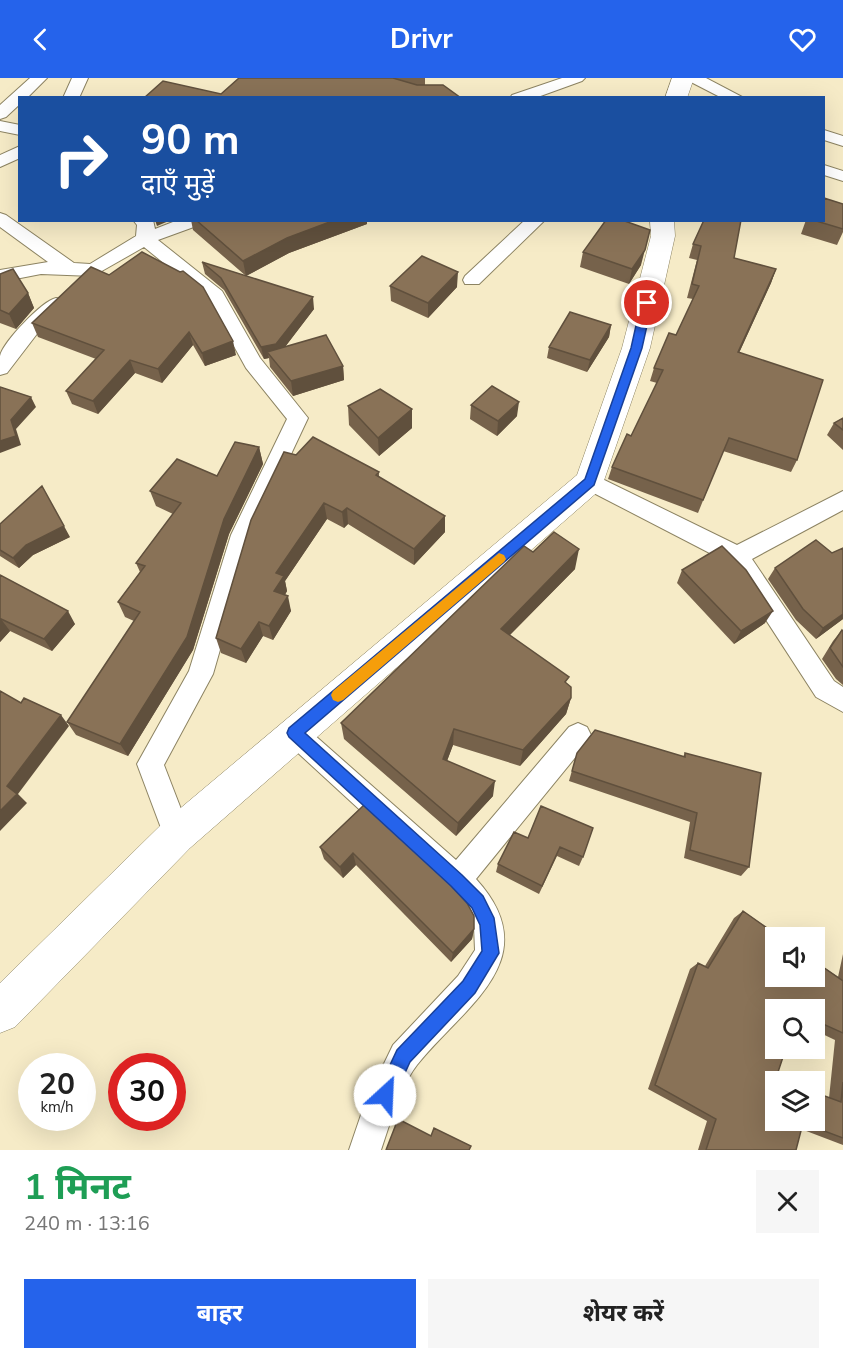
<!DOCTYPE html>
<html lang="hi">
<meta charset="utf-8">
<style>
body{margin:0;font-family:"Nunito Sans","Noto Sans Devanagari",sans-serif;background:#f6f6f6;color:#222;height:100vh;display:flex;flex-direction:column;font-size:22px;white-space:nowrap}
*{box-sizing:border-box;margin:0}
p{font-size:20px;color:#767676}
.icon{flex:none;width:33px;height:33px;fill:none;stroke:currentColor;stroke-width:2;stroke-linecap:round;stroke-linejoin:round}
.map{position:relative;height:1072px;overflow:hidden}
.details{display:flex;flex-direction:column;background:#fff;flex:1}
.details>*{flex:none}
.hud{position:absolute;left:18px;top:18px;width:807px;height:126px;border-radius:0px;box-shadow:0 6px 24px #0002;background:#1a4fa0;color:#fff;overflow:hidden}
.fabs{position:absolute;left:765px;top:849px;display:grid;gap:12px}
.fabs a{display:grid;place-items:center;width:60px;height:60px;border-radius:0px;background:#fff;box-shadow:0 6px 24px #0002;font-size:30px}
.speed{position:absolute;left:18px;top:975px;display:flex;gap:12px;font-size:30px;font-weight:700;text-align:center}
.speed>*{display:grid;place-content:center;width:78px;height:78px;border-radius:50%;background:#fff;box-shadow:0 6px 24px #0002;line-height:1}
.speed small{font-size:15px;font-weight:400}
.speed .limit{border:9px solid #d22;background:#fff;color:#111}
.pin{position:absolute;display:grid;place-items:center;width:51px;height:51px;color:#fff;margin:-26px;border:3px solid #fff;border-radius:50%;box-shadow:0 2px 6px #0007}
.me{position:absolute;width:66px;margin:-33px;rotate:25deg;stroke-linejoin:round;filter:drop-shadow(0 0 4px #0008)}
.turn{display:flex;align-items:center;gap:21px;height:126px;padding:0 24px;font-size:27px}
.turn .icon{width:78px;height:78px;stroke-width:2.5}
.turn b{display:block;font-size:42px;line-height:51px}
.round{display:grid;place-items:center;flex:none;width:63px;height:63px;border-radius:0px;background:#f6f6f6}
.head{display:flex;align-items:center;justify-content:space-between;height:102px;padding:0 24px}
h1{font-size:36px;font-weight:700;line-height:45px;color:#1e9e55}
.primary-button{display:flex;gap:12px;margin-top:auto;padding:12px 24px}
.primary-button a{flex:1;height:69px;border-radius:0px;background:#2563eb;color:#fff;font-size:24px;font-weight:700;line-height:69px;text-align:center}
.primary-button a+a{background:#f6f6f6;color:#222}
header{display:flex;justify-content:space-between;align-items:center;height:78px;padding:0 24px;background:#2563eb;color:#fff;font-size:27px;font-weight:700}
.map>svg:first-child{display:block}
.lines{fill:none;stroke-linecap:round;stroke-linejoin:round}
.minor-casing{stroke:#8c8362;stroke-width:2}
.secondary-casing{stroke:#8c8362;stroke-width:1}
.minor{fill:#fff;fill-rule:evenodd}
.secondary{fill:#fff;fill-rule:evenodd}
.wall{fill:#76624b;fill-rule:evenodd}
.shaded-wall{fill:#60503d}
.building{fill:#897257;stroke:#60503d;stroke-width:1.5}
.route{fill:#2563eb;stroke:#184099;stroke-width:1.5}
.slow{fill:#f59e0b}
</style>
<header><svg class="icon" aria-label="back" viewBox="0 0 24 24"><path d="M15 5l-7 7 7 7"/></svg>Drivr<svg class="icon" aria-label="heart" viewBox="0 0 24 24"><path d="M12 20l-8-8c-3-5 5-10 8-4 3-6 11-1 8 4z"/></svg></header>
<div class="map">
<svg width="843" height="1072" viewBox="0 0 843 1072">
<rect width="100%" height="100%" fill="#f6ebc7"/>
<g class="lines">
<defs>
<path id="minor" d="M30,0H47L27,20H20V26L6,39L0,41V27Z
M72,0H88L79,20H63Z
M562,0H585L582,3L535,20H510L512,17Z
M686,0H706L744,20H722L689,3Z
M0,43L20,47V57L0,53Z
M824,52L843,58V68L824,62Z
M20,68V80L0,89V77Z
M824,87L843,93V103L824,97Z
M0,135L6,137L74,185L90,186L136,158L137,147L133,142H153L155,151L178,142H205L202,146L158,162L222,213L260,280L308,340L253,457L213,596L164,687L191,757L187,766L177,770L167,766L137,686L189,593L231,457L287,341L246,290L208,221L144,169L93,198L41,196L0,204V192L48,184L0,149Z
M525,142H545L479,206H465L463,202L465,198Z
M56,220L63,221L66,226L43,248L7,295L0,297C0,291 0,284 0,278C3,264 42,223 56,220Z
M590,395L737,467L843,413V432L752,481L834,603L843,609V634L816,619L729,485L582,409L579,403L582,397Z
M294,643L303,647L456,782L569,649L578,645L587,649L591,657L587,665L476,801C549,881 463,929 417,987C401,1007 389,1048 381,1072H349L365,1025L393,967L458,898L475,872L474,848L467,834L447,812L285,663L281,655L285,647Z"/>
<path id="secondary" d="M672,0H694L687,20H665Z
M650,142H674L675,158L650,270L601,411L190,770L15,949L0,955V905L164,744L577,397L622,270L651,158Z"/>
</defs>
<use href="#minor" class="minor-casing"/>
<use href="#secondary" class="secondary-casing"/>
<use href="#minor" class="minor"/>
<use href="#secondary" class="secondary"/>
</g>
<path class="wall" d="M239,0H425V7L221,16Z
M843,126V154L837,167L801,156L806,142H824Z
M191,142H367V146L289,175L246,198L193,152Z
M704,142L734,180L776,191L771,205L739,275L797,382L791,394L723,373L698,435L608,401L612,389L631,358L657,305L650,303L654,290L676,257L693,221L687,220L697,182L689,180L693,166Z
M583,174L641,187L629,206L580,189Z
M202,184L314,231L285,269L343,288L344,302L293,318L270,289L269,280L264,281L224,212L205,196Z
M91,189L236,277L205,288L193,267L162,305L135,295L98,336L72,326L66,313L96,281L38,259L32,245Z
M0,196L28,215L34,230L16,251L0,245Z
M390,208L457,209L428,240L391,223Z
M611,247L609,259L587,294L547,280L549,269Z
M471,327L517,338L497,358L470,341Z
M348,328L412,331V350L379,378L349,347Z
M843,340V372L827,357L834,345Z
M259,369L263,386L229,456L193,572L128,678L76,657L67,644L134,543L125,539L118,524L140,494L136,485L173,436L156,428L150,413L217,398Z
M379,394V399L445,454L414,487L348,446L344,450L327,441L285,503L287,513L285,517L291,533L273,562L263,558L246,585L221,575L216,560L251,442Z
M0,446L70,459L33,477L19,490L0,478Z
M843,470V541L816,561L796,542L768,501L775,490L832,475Z
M533,474L575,491L510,557L567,606L571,620L566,636L520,688L453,667L447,683L493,718L456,758L344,661L341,645Z
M682,492L765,545L734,566L677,505Z
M0,497L75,546L52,573L10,553L0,564Z
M842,552L843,553V607L836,601L822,581L833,563Z
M577,675L683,679L685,675L749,789L741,798L684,780L690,744L569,703Z
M364,727L474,851L472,861L451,884L356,787L343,800L324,781L320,769Z
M541,728L583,779L579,788L557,778L539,816L496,794L498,786L528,760Z
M743,833L838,899L843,876V1067L801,1051L796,1072H698L707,1043L648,1011L690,891L698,885L705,888L734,840ZM776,932H814V952L835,962L829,1020L776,1000Z"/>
<path class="shaded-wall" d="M155,142H171L157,148Z
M335,142H367V146L289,175L246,198L243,183L287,160Z
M646,168L641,187L629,206L632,191Z
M776,191L771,205L733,288L738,274Z
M458,194L457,209L428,240V225Z
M28,215L34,230L16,251L9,236Z
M313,219L314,231L278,278L267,274L269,280L264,281L261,269Z
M611,247L609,259L587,294L590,282Z
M189,254L193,267L162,305L158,291Z
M233,263L236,277L205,288L202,275Z
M130,282L135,295L98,336L93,323Z
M343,288L344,302L293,318L291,303Z
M31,319L36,329L16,351L21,367L0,375V363L11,342Z
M519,324L517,338L497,358L498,343Z
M412,331V350L379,378L378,360Z
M259,369L263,386L229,456L193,572L128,678L120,666L224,441Z
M324,425L327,441L285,503L287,513L278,528L274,513L276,495Z
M347,430L348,446L344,450L342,434Z
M445,438V454L414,487V471Z
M64,448L70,459L33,477L19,490L13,480L26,467Z
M579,471L575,491L498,569L501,551Z
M288,518L291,533L273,562L269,548Z
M68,533L75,546L52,573L44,561Z
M773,533L765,545L734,566L741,553Z
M843,536V541L816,561L823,550Z
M1,541L10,553L0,564V542Z
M259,544L263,558L246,585L241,571Z
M571,620L566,636L520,688L523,672Z
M61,637L69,648L18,716L27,725L0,753V733L7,708Z
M454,651L453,667L442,696L443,681Z
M495,703L493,718L456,758L458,745Z
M353,775L356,787L343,800L340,789Z
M474,851L472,861L451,884L453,875Z"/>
<path class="building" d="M239,0H393L417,7H443L461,20H144L163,3L221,16Z
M824,120L843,126V151L813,142H824Z
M196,142H335L287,160L243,183Z
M606,142H622L650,152L645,172L632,191L583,174Z
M704,142H741L734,180L776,191L738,274L823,302L797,382L729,360L703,422L612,389L627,356L631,358L663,292L654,290L669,255L676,257L699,208L692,206L701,168L693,166Z
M142,174L180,194L183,193L203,209L233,263L202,275L189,254L158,291L130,282L93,323L66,313L104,272L32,245L91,189L109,197Z
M422,178L458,194L428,225L390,208Z
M202,184L313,219L276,266L261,269L221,200Z
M13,191L28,215L9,236L0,232V196Z
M570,234L611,247L590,282L549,269Z
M326,257L343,288L291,303L267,274Z
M492,308L519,324L498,343L471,327Z
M0,309L31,319L11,342L16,358L0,363Z
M380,311L412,331L378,360L348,328Z
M843,340V352L834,345Z
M313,359L379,394L376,397L445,438L414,471L347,430L342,434L324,425L276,495L284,498L274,513L288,518L269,548L259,544L241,571L216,560L251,442L284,374L296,377Z
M235,364L259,369L224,441L187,559L120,666L67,644L140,534L118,524L145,488L136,485L181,425L150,413L177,381L217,398Z
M42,408L64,448L26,467L13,480L0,472V446Z
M554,454L579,471L501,551L569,599L565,604L571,609V620L523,672L454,651L443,681L495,703L458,745L341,645L524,468L533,474Z
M816,462L832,475L843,470V536L823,550L803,531L775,490Z
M722,468L746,492L773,533L741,553L682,492Z
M0,497L68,533L44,561L1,541L0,542Z
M842,552L843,553V589L830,570Z
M0,613L21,625L24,620L61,637L7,708L17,716L0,733Z
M595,652L685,679V675L761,695L749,789L690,772L697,735L572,693L577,675Z
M364,727L446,802L467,825L474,838V851L453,875L353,775L340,789L320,769Z
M541,728L593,750L583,779L560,769L542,808L498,786L514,754L528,760Z
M743,833L781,860H776V898H814V883L843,903V955L814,942V932H776V970H786L776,1000L785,1004H776V1042H814V1014L841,1024L843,1004V1060L803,1045L796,1072H706L716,1041L655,1007L698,885L708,890Z
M398,1041L431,1058L434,1050L471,1068L469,1072H386Z"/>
<path class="route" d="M647,222L652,225L642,270L594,407L305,655L462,797L483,818L494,840L499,875L475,915L410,984L392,1023L385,1026L379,1023L376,1017L397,972L463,903L482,873L480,847L472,830L451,808L289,659L287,655L289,650L585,401L631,270L641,225Z"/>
<path class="slow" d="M499,475L504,477L506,481L504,484L343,622L338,624L333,622L331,617L333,613Z"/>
</svg>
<div class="fabs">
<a><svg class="icon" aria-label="sound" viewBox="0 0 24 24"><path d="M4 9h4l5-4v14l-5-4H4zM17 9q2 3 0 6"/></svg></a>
<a><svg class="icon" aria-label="search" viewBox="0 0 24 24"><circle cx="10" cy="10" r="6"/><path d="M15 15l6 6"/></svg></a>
<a><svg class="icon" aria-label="layers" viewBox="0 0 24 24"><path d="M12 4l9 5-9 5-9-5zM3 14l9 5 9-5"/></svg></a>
</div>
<div class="speed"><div>20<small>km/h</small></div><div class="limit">30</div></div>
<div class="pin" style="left:647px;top:225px;background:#d93025"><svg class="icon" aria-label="arrive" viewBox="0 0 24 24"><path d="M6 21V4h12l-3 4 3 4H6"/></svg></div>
<svg class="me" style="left:385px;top:1017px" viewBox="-20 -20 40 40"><circle r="19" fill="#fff"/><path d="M0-13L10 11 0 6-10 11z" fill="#2563eb"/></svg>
<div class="hud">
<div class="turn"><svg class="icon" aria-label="right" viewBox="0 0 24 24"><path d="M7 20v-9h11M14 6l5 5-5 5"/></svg><div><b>90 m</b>दाएँ मुड़ें</div></div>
</div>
</div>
<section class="details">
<div class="head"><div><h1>1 मिनट</h1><p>240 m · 13:16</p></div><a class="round"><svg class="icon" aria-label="close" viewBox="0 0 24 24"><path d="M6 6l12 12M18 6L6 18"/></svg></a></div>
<div class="primary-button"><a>बाहर</a><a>शेयर करें</a></div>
</section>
